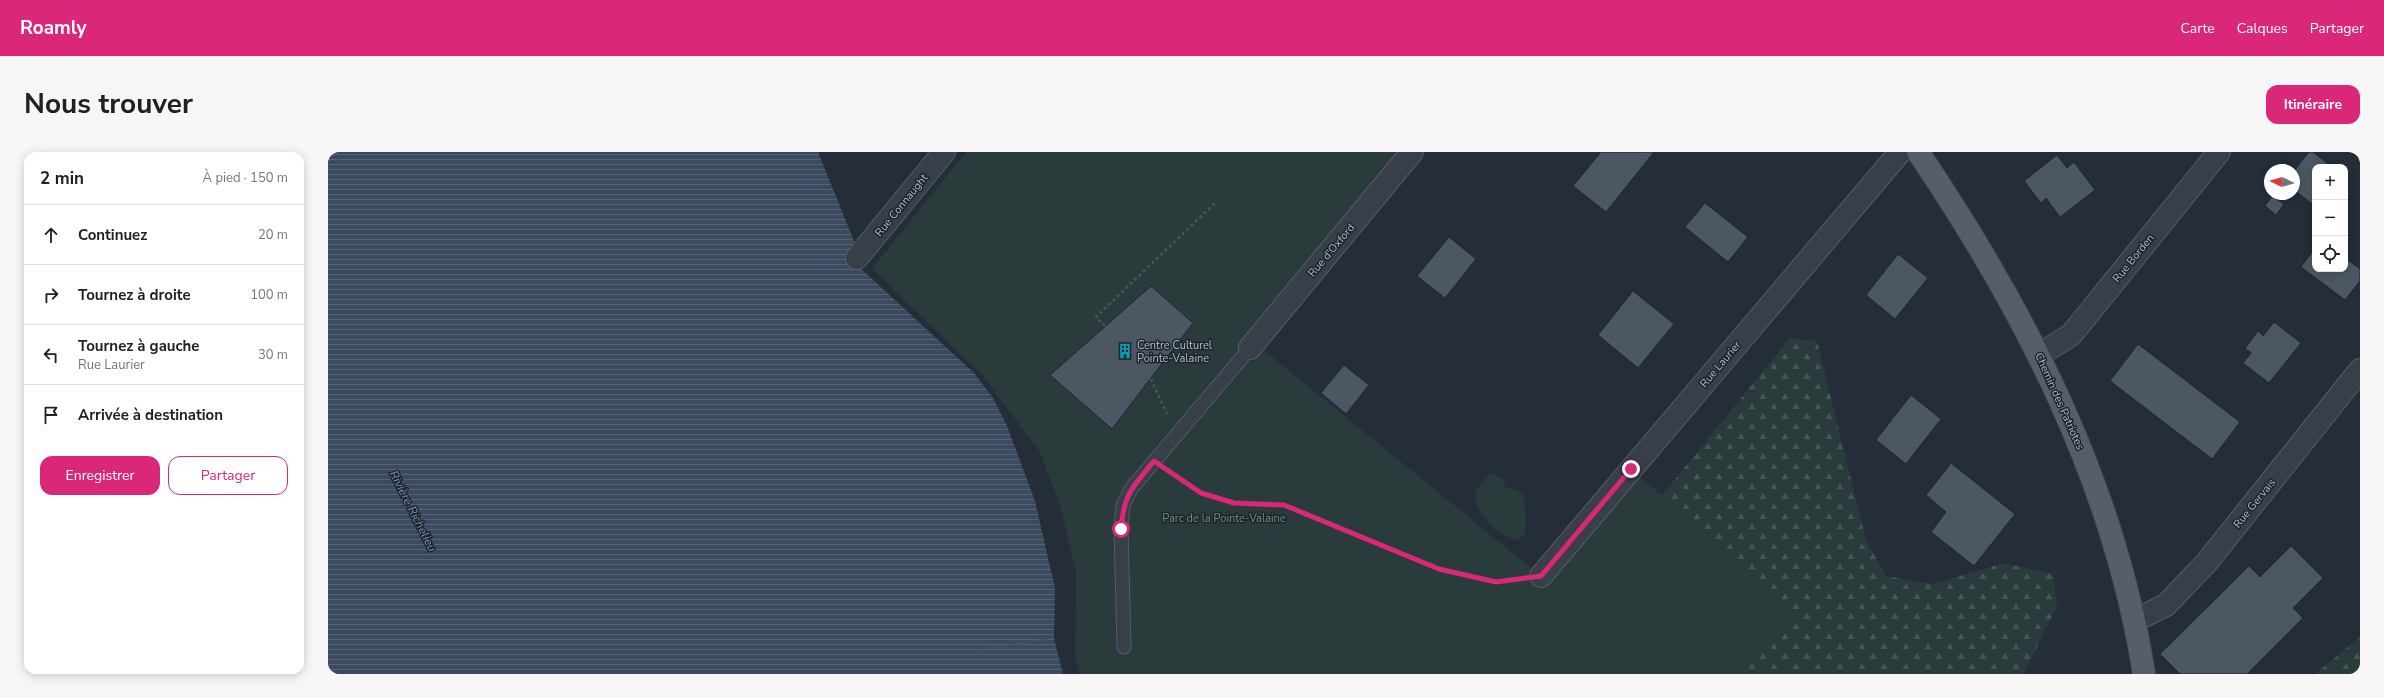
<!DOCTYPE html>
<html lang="fr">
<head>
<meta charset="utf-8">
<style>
	body { margin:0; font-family:"Nunito Sans",sans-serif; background:#f6f6f6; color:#202124 }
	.controls { position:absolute; right:12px; top:12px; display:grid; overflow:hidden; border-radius:8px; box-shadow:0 2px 10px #0003 }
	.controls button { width:36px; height:36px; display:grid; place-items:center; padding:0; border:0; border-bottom:1px solid #e0e0e0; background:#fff; color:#202124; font:20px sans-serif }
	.compass { position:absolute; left:1936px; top:12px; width:36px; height:36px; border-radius:50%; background:#fff; box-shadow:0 2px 10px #0003; rotate:275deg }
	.stop { position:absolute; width:12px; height:12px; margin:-9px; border:3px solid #db2777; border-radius:50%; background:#fff }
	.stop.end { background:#db2777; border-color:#fff; box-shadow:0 1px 4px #0008 }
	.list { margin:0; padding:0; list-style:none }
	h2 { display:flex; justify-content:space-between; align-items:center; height:52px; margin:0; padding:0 16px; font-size:17px }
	h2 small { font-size:13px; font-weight:400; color:#757577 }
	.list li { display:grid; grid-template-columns:26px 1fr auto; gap:12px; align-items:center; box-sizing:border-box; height:60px; padding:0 16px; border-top:1px solid #e0e0e0 }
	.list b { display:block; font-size:15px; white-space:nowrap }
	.list p { margin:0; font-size:13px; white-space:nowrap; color:#757577 }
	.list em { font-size:13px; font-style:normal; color:#757577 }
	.actions { display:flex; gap:8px; padding:12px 16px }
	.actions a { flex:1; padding:9px 0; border:1px solid #db2777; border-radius:12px; text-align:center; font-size:14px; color:#db2777 }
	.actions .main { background:#db2777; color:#fff }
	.icon { flex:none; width:22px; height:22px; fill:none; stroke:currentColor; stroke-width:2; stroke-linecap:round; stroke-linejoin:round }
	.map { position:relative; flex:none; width:2032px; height:522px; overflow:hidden; border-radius:12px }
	header { display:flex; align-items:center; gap:24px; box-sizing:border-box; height:56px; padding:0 20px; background:#db2777; color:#fff }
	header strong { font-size:19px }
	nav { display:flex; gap:22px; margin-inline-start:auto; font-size:14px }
	.intro { display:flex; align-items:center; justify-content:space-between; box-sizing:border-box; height:96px; padding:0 24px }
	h1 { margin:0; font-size:28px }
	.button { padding:10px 18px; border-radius:12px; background:#db2777; color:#fff; font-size:14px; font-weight:700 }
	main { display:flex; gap:24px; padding:0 24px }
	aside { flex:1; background:#fff; border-radius:12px; box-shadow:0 2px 10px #0003 }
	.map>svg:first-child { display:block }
	.forest { fill:url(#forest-firs) }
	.green { fill:#293b3b }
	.water { fill:url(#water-rules) }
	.building { fill:#4d5763; stroke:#1f262f }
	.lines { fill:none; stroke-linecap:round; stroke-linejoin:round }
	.service-casing { stroke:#565d66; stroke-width:15 }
	.minor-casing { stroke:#565d66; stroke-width:24 }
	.primary-casing { stroke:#414851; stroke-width:24 }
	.path { stroke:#465658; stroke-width:2.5; stroke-dasharray:3 3; stroke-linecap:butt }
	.service { stroke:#383f48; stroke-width:13 }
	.minor { stroke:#383f48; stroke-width:22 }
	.primary { stroke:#565e68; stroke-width:22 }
	.route { stroke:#db2777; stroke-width:5 }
	.labels { text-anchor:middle; stroke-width:3; stroke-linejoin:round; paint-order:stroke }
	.street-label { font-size:11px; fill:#b3bac4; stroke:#1d242d }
	.poi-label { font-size:11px; fill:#b3bac4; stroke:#1d242d; text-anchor:start }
	.park-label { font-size:11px; fill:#6c9375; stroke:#1d242d }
	.water-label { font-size:12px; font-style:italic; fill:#7d91aa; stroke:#1d242d }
</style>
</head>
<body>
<header>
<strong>Roamly</strong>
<nav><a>Carte</a><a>Calques</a><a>Partager</a></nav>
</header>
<div class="intro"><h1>Nous trouver</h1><a class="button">Itinéraire</a></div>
<main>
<aside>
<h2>2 min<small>À pied · 150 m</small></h2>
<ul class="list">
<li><svg class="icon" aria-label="ahead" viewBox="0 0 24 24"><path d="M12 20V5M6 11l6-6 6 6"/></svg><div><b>Continuez</b></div><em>20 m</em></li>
<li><svg class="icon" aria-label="right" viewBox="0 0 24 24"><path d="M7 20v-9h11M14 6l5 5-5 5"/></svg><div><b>Tournez à droite</b></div><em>100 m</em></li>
<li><svg class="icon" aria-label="left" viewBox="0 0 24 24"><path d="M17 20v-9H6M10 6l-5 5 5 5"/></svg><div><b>Tournez à gauche</b><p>Rue Laurier</p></div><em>30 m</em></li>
<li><svg class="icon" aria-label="arrive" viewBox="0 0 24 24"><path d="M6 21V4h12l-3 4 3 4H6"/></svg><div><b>Arrivée à destination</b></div></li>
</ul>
<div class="actions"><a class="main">Enregistrer</a><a>Partager</a></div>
</aside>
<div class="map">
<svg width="2032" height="522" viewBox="0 0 2032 522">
	<defs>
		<pattern id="forest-firs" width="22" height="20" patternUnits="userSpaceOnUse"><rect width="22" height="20" fill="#293b3b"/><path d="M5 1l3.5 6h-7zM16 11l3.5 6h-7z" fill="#465556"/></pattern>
		<pattern id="water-rules" width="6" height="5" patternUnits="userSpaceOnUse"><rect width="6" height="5" fill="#3b4b5f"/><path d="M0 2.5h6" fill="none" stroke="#556374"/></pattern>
	</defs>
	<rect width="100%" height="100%" fill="#242d38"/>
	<path class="forest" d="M1462 186 1489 189 1538 388 1558 424 1605 432 1676 411 1725 422 1729 454 1696 522H1352L1317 364Z
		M2032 485V522H1987Z"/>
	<path class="green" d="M638 0H1087L926 190 1213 424 1303 317 1434 430 1465 463 1407 522H752L747 504 748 420 733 357 712 300 656 225 544 117Z
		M1162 321 1177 328 1176 334 1195 341 1198 367 1197 382 1189 389C1166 378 1148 367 1147 339Z"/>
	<path class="water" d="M0 0H490L526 89 530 114 646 221 665 246 679 274 707 349 727 436 726 486 735 522H0Z"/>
	<path class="building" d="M1273 0H1326L1278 60 1245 34Z
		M1981 0H1985L2004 15H1987V54L1966 38V19Z
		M1729 3 1739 16 1746 10 1767 38 1732 65 1718 46 1713 51 1696 29Z
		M1944 44 1956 52 1948 63 1937 54Z
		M1377 51 1420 85 1400 110 1357 75Z
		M1121 85 1148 107 1117 146 1089 124Z
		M1987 96V117H2017V106L2032 117V129L2017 148 1973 115Z
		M1570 102 1600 126 1567 167 1538 143Z
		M823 134 865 171 784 277 722 223Z
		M1305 139 1346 172 1310 216 1270 183Z
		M1946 170 1973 191 1941 231 1915 211 1923 201 1917 196 1930 179 1935 184Z
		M1810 192 1912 270 1884 307 1782 229Z
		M1016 213 1041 233 1018 262 993 241Z
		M1583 243 1613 267 1578 312 1548 288Z
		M1623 311 1687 362 1646 414 1603 380 1618 360 1598 343Z
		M1963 394 1995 426 1965 456 1975 466 1919 522H1852L1832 502 1921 414 1932 425Z"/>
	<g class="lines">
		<g class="service-casing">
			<path id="service" d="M796 495 793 377 795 353 803 337 922 196"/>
		</g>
		<g class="minor-casing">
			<path id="minor" d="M529 106 616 0
				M922 196 1084 0
				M1712 202 1743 183 1891 0
				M1213 424 1572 0
				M1806 469 1838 453 1879 410 2032 218"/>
		</g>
		<g class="primary-casing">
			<path id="primary" d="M1590 0C1697 158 1786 331 1816 522"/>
		</g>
		<path class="path" d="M777 174 768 165 889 49
			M823 227 839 262
			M844 321 873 341 906 351 956 353 1111 417 1168 430 1187 427
			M652 498 726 486"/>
		<use href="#service" class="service"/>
		<use href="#minor" class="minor"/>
		<use href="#primary" class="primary"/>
	</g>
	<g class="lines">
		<path class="route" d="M793 377C796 341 804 336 826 309L873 341 906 351 956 353 1111 417 1168 430 1213 424 1303 317"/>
	</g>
	<defs>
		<g id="building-bare" transform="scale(1.2)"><path d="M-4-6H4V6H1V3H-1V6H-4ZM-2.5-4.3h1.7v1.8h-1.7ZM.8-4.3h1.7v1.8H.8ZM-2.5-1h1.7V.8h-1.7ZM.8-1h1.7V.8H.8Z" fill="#0f9aa8" stroke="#1d242d" stroke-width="2.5" paint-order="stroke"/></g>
	</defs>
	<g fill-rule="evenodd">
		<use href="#building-bare" x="797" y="199"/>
	</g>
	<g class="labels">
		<g class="street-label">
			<text transform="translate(573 53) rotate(-51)" y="4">Rue Connaught</text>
			<text transform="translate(1003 98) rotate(-50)" y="4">Rue d'Oxford</text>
			<text transform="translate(1805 106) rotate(-51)" y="4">Rue Borden</text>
			<text transform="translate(1392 212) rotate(-50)" y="4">Rue Laurier</text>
			<text transform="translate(1732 249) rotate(66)" y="4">Chemin des Patriotes</text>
			<text transform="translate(1926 351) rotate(-51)" y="4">Rue Gervais</text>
		</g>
		<g class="poi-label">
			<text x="809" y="197">Centre Culturel<tspan x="809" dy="13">Pointe-Valaine</tspan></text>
		</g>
		<g class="park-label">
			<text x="896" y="370">Parc de la Pointe-Valaine</text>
		</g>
		<g class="water-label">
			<text transform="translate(85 359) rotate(63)" y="4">Rivière Richelieu</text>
		</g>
	</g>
</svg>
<div class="controls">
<button>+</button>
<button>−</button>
<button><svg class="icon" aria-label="locate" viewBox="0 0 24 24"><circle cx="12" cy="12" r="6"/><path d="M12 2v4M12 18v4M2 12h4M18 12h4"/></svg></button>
</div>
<svg class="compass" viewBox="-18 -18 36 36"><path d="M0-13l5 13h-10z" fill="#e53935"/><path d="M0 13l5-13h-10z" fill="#757577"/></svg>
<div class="stop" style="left:793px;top:377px"></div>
<div class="stop end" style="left:1303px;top:317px"></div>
</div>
</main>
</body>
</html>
